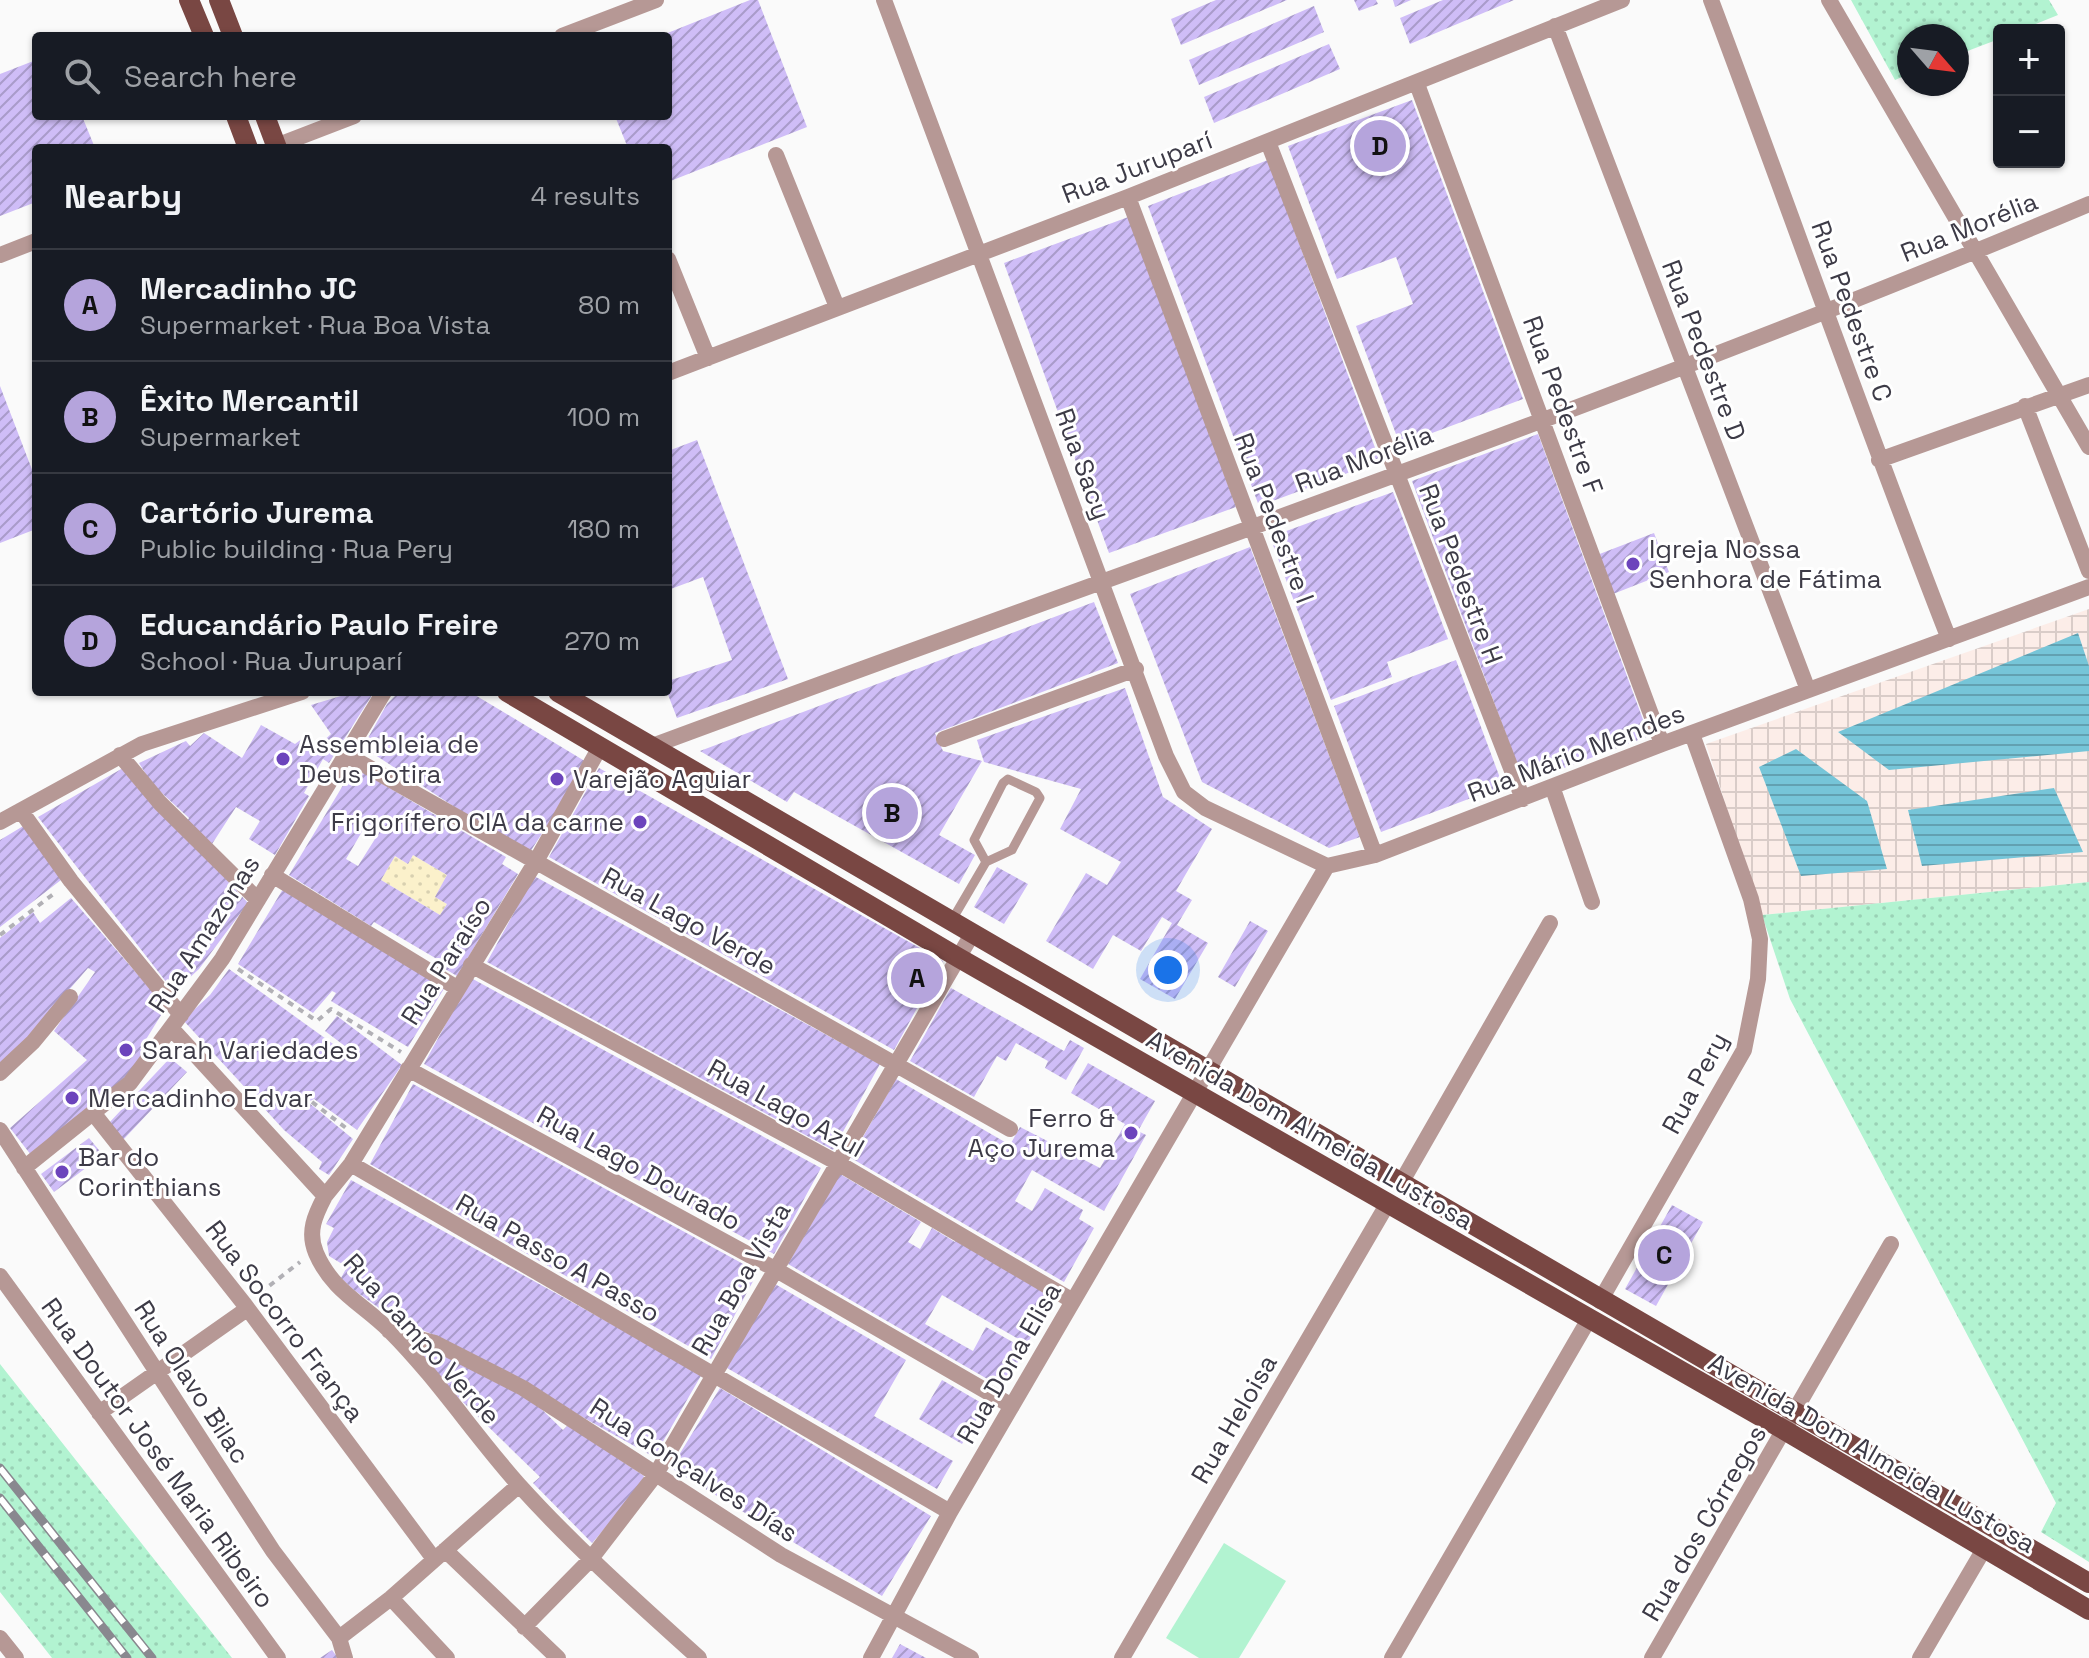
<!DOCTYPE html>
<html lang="en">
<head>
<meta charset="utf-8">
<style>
	body { margin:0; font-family:"Space Grotesk",sans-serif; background:#242831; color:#f1f3f6 }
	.controls { position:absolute; right:24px; top:24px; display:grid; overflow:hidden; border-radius:8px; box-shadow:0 2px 6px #0004 }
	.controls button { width:72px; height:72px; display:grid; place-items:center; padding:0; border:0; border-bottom:2px solid #363941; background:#171b24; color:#f1f3f6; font:40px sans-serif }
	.compass { position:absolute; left:1897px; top:24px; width:72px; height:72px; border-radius:50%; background:#171b24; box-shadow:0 2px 6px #0004; rotate:118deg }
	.you { position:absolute; left:1168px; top:970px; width:28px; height:28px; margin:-20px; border:6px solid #fff; border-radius:50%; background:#1a73e8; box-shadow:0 0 0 12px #1a73e833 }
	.badge { display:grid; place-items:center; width:52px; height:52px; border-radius:50%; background:#b5a4dc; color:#111; font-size:26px; font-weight:700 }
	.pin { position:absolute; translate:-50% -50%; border:4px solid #fff; box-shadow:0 2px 8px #0006 }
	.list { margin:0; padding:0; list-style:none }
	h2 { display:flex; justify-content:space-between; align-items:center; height:104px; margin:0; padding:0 32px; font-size:34px }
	h2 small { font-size:26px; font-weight:400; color:#9ea1a6 }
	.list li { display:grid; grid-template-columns:52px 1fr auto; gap:24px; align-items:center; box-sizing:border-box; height:112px; padding:0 32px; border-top:2px solid #363941 }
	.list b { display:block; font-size:30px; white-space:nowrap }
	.list p { margin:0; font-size:26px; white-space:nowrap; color:#9ea1a6 }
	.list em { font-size:26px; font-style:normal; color:#9ea1a6 }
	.icon { flex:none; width:44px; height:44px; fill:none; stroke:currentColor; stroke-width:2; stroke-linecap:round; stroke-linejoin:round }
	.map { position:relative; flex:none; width:2089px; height:1658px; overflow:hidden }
	.search { position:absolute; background:#171b24; box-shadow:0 2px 6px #0004; left:32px; top:32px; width:640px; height:88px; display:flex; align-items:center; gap:20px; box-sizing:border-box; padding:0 28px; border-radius:8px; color:#9ea1a6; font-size:30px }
	.panel { position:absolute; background:#171b24; box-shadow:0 2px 6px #0004; left:32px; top:144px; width:640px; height:552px; border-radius:8px }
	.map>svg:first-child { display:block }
	.industrial { fill:url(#industrial-grid) }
	.grass { fill:url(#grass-dots) }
	.sand { fill:url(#sand-dots) }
	.park { fill:#b2f3d1 }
	.water { fill:url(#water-rules) }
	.building { fill:url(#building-hatch); fill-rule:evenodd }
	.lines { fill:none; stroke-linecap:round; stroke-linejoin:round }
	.path { stroke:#b1b0b5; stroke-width:4; stroke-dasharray:6 6; stroke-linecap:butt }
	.service { stroke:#b69895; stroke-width:9 }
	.minor { stroke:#b69895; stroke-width:16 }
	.tertiary { stroke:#b69895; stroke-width:16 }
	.primary { stroke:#794743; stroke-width:20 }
	.rail-casing { stroke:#89888f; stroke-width:9 }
	.rail { stroke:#fff; stroke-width:6; stroke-dasharray:18; stroke-linecap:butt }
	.poi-dot { fill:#6c44bc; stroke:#fff; stroke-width:3 }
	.labels { text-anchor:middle; stroke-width:6; stroke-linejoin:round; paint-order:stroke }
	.street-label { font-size:26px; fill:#3d3b47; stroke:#fff }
	.poi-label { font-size:26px; fill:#3d3b47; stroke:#fff; text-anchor:start }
</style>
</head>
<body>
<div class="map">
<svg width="2089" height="1658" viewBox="0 0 2089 1658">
	<defs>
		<pattern id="industrial-grid" width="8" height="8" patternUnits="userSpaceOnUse" patternTransform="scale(2)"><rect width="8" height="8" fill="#fcede8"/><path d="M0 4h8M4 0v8" fill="none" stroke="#d9ccc8"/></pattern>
		<pattern id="grass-dots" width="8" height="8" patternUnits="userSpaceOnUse" patternTransform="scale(2)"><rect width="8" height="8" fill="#b2f3d1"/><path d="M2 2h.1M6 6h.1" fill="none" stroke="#9ad1b5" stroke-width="1.8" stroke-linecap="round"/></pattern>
		<pattern id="sand-dots" width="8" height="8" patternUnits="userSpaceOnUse" patternTransform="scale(2)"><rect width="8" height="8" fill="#fbf1cb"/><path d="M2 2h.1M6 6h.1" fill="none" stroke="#d8d0b0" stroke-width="1.8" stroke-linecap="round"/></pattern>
		<pattern id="water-rules" width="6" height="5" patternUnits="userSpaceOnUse" patternTransform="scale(2)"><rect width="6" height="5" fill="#76c5d8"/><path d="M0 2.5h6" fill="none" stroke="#62a1b1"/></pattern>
		<pattern id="building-hatch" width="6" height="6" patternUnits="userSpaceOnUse" patternTransform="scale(2)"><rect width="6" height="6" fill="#cfbdf7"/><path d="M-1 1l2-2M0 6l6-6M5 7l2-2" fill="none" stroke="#a99bca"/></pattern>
	</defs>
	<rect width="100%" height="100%" fill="#fafafa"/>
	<path class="industrial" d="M2089 609V882L1762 915 1706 744Z"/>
	<path class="grass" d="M1851 0H2049L2058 15 2021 30H1999V39L1957 55V36H1909V74L1895 80Z
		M2089 882V1562L2041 1532 2056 1503 1790 999 1762 915Z
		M0 1364 232 1658H52L0 1592Z"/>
	<path class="sand" d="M413 855 447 875 436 897 447 904 440 915 381 880 395 856 408 864Z"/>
	<path class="park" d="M1224 1543 1286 1581 1239 1658H1199L1166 1638Z"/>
	<path class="water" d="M2078 633 2089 666V751L1889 770 1838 732Z
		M1796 749 1867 801 1887 869 1801 876 1759 767Z
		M2054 788 2083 852 1922 866 1908 810Z"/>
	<path class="building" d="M750 0H758L807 127 668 182V148H628L615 116H668V36H660Z
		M1216 0H1287L1181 45 1171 19Z
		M1354 0H1376L1378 4 1359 11Z
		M1393 0H1411L1395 7Z
		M1443 0H1514L1410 44 1400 18Z
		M1314 6 1324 32 1199 85 1189 60Z
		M1329 44 1340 69 1214 123 1204 97Z
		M36 60V116H82L95 148H36V202L0 216V74Z
		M1412 100 1523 399 1400 445 1356 326 1413 304 1396 257 1337 279 1288 146Z
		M1268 160 1380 461 1259 506 1148 206Z
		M1131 216 1236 507 1109 553 1004 263Z
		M0 386 36 480V529L0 543Z
		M1538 434 1649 736 1524 783 1412 481Z
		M697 440 788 679 677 718 667 692 668 681 732 660 703 577 668 590V451Z
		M1393 492 1448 639 1387 662 1392 677 1331 700 1270 537Z
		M1654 533 1669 572 1613 594 1597 555Z
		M1250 547 1360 837 1329 848 1202 782 1130 594Z
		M1094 602 1118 663 935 733 943 751 982 761 939 835 975 855 959 884 794 792 787 802 700 751Z
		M1456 660 1503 786 1381 832 1334 706Z
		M1125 688 1163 797 1212 829 1176 891 1192 900 1177 925 1208 943 1175 999 1140 979 1172 923 1162 917 1141 951 1113 935 1093 969 1046 941 1086 873 1107 885 1121 862 1060 829 1081 789 984 762 977 740Z
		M354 692H374L329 763 323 759 304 793 309 796 275 855 249 839 260 821 236 807 212 844 186 823 189 818 152 784 139 763 186 741 190 746 204 733 242 758 261 725 295 744 303 738 319 745 331 734 311 705Z
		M399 692H470L588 763 528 855 363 747 387 704Z
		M354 767 506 857 502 864 518 874 457 976 440 966 442 962 374 922 371 926 289 875ZM367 823 380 831 358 866 346 859ZM413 855 447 875 435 897 447 904 440 915 381 880 395 856 408 864Z
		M123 768 248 903 199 969 174 992 38 817Z
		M599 768 943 961 894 1050 549 857Z
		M25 825 61 880 0 927V840Z
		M997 867 1028 884 1004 924 974 907Z
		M534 876 880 1064 833 1150 487 962Z
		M283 889 445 987 408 1047 331 1001 336 993 332 991 313 1013 238 964Z
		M71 898 160 1000 156 1008 163 1012 140 1049 146 1052 126 1077 31 1155 10 1128 87 1060 54 1031 95 972 88 968 0 1069V938L33 912 40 923Z
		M1250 921 1268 931 1235 987 1218 977Z
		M229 969 347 1054 350 1050 325 1031 337 1016 402 1065 357 1130 314 1099 308 1102 353 1139 329 1175 319 1169 322 1162 284 1130 183 1020 210 995Z
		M471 978 821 1168 774 1254 424 1064Z
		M951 988 1064 1051 1070 1040 1084 1048 1066 1080 1045 1068 1048 1061 1016 1043 1006 1061 997 1056 974 1097 910 1061Z
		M170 1058 187 1072 123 1140 108 1124Z
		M1088 1063 1155 1101 1138 1131 1146 1135 1104 1211 1032 1170 1015 1201 1032 1211 1045 1188 1083 1210 1079 1219 1094 1228 1064 1282 851 1158 896 1079 1010 1145 1020 1127 1100 1168 1125 1124 1071 1093Z
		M413 1084 758 1272 711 1359 370 1164Z
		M89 1138 103 1155 54 1192 41 1174Z
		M840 1174 921 1222 908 1242 920 1249 932 1228 955 1242 957 1238 1055 1294 1027 1344 942 1295 925 1324 973 1351 986 1327 1025 1349 1003 1388 788 1264Z
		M351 1180 702 1374 654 1457 439 1337 393 1318 354 1290 341 1278 347 1267 329 1256 327 1242 334 1228 326 1224Z
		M1672 1205 1703 1222 1656 1306 1625 1289Z
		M775 1284 906 1360 874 1416 953 1461 937 1489 727 1368Z
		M431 1347 531 1399 563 1430 568 1425 644 1476 635 1494 592 1543 533 1483 540 1477 432 1372 435 1368 421 1358Z
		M942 1380 985 1405 962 1444 919 1419Z
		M720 1388 931 1516 882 1596 671 1468Z
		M900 1644 926 1658H892Z
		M332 1650 338 1658H320Z"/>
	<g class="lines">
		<path class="path" d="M0 935 56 892
			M238 969 317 1021 331 1009 401 1052
			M312 1102 350 1131
			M260 1293 300 1262"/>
		<path class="service" d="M1008 779 1036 792 1040 798 1012 850 986 862 974 840 1003 783Z
			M952 920 986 862"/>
		<path class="minor" d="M884 0 1166 756 1184 792 1205 808 1327 866
			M1711 0C1791 213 1866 427 1949 639
			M1829 0 2089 447
			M1555 26 1808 690
			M562 36 656 0
			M1417 84 1662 744
			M1268 142 1523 799
			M276 146 354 116
			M776 155 837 307
			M1128 197 1375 855
			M0 255 36 241
			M668 259 708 358
			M668 373 1128 197 1622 0
			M2025 406 2089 571
			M1879 460 2089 385
			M944 739 1136 669
			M652 746C1131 568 1618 403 2089 204
			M345 754 1010 1129
			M120 755 160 803 258 900
			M1553 789 1592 902
			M21 811 71 881 181 1015
			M0 822 142 744 302 692
			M272 875 457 988
			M471 965 836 1162 1073 1301
			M171 1028 325 1196C315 1215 307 1232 316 1253 332 1291 363 1304 390 1331 437 1378 475 1436 519 1485 575 1547 637 1602 699 1658
			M408 1069 773 1268 1012 1406
			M0 1073 33 1042 70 997
			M94 1114 245 1305 434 1559
			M0 1130 273 1551 339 1638 345 1658
			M351 1164 950 1512
			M24 1168 130 1083 222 959 384 692
			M1401 1183 1550 923
			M325 1196 351 1164 535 863 600 747
			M0 1276 278 1658
			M1600 1301 1744 1050 1758 979 1760 939 1751 899 1692 734
			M389 1331 435 1343 523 1388 781 1555 971 1658
			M99 1413 247 1309
			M445 1550 558 1658
			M391 1598 447 1658
			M524 1627 590 1560 656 1474 971 936
			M339 1638 391 1598 519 1485
			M871 1658 950 1512 1327 866 1375 855 1662 744 2089 587
			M1122 1658 1388 1203
			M1392 1658 1589 1319
			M1652 1658 1891 1244
			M1920 1658 1984 1549"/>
		<path class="tertiary" d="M0 1638 16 1658"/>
		<path class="primary" d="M189 0 204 36
			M219 0 233 36
			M236 116 248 148
			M265 116 277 148
			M507 692 959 958 1786 1431 2089 1610
			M558 692 2089 1583"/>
		<g class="rail-casing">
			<path id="rail" d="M0 1468 152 1658
				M0 1498 127 1658"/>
		</g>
		<use href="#rail" class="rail"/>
	</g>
	<g class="poi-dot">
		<circle cx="1633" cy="564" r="8"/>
		<circle cx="283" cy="759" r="8"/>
		<circle cx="557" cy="779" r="8"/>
		<circle cx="640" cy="822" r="8"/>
		<circle cx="126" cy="1050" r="8"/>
		<circle cx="72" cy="1098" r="8"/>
		<circle cx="1131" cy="1133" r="8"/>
		<circle cx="62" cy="1172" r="8"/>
	</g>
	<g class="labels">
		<g class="street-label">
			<text transform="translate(1137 167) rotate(-21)" y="9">Rua Juruparí</text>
			<text transform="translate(1969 227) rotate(-22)" y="9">Rua Morélia</text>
			<text transform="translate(1852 311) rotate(70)" y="9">Rua Pedestre C</text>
			<text transform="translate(1704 350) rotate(69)" y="9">Rua Pedestre D</text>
			<text transform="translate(1563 405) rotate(70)" y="9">Rua Pedestre F</text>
			<text transform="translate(1364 459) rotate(-21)" y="9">Rua Morélia</text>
			<text transform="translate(1083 464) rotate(70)" y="9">Rua Sacy</text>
			<text transform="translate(1274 518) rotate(69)" y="9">Rua Pedestre I</text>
			<text transform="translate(1461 574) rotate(69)" y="9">Rua Pedestre H</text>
			<text transform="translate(1576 753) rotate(-21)" y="9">Rua Mário Mendes</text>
			<text transform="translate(689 921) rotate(29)" y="9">Rua Lago Verde</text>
			<text transform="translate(204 934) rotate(-57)" y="9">Rua Amazonas</text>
			<text transform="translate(446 961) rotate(-58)" y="9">Rua Paraíso</text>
			<text transform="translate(1695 1083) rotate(-62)" y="9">Rua Pery</text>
			<text transform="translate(786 1108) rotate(29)" y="9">Rua Lago Azul</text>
			<text transform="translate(1310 1130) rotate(30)" y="9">Avenida Dom Almeida Lustosa</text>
			<text transform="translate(639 1168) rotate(29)" y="9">Rua Lago Dourado</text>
			<text transform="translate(558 1258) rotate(30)" y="9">Rua Passo A Passo</text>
			<text transform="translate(741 1279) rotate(-60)" y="9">Rua Boa Vista</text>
			<text transform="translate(285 1321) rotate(53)" y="9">Rua Socorro França</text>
			<text transform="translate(422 1339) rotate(48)" y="9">Rua Campo Verde</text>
			<text transform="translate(1009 1363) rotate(-60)" y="9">Rua Dona Elisa</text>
			<text transform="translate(192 1382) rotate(57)" y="9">Rua Olavo Bilac</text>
			<text transform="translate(1234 1419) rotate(-60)" y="9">Rua Heloisa</text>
			<text transform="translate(158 1453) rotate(54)" y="9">Rua Doutor José Maria Ribeiro</text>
			<text transform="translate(1872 1453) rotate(30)" y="9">Avenida Dom Almeida Lustosa</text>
			<text transform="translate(694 1470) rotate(33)" y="9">Rua Gonçalves Días</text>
			<text transform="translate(1704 1523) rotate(-60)" y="9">Rua dos Córregos</text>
		</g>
		<g class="poi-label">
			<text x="1649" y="558">Igreja Nossa<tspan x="1649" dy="30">Senhora de Fátima</tspan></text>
			<text x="299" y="753">Assembleia de<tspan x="299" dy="30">Deus Potira</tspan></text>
			<text x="573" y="788">Varejão Aguiar</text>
			<text x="624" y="831" text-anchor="end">Frigorífero CIA da carne</text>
			<text x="142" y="1059">Sarah Variedades</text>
			<text x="88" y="1107">Mercadinho Edvar</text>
			<text x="1115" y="1127" text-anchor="end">Ferro &amp;<tspan x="1115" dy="30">Aço Jurema</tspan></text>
			<text x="78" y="1166">Bar do<tspan x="78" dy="30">Corinthians</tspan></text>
		</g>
	</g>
</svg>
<div class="controls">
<button>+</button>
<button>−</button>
</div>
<svg class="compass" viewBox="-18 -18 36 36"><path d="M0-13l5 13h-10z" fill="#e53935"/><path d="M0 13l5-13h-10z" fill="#9ea1a6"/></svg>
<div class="you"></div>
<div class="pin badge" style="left:917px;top:978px">A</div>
<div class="pin badge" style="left:892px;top:813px">B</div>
<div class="pin badge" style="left:1664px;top:1255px">C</div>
<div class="pin badge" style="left:1380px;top:146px">D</div>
<div class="search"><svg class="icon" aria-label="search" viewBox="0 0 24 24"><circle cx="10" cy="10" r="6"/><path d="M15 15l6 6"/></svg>Search here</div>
<section class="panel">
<h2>Nearby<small>4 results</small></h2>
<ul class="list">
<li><span class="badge">A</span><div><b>Mercadinho JC</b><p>Supermarket · Rua Boa Vista</p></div><em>80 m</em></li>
<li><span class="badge">B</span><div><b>Êxito Mercantil</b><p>Supermarket</p></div><em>100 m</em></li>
<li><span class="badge">C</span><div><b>Cartório Jurema</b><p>Public building · Rua Pery</p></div><em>180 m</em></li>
<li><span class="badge">D</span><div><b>Educandário Paulo Freire</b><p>School · Rua Juruparí</p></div><em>270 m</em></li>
</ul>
</section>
</div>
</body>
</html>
